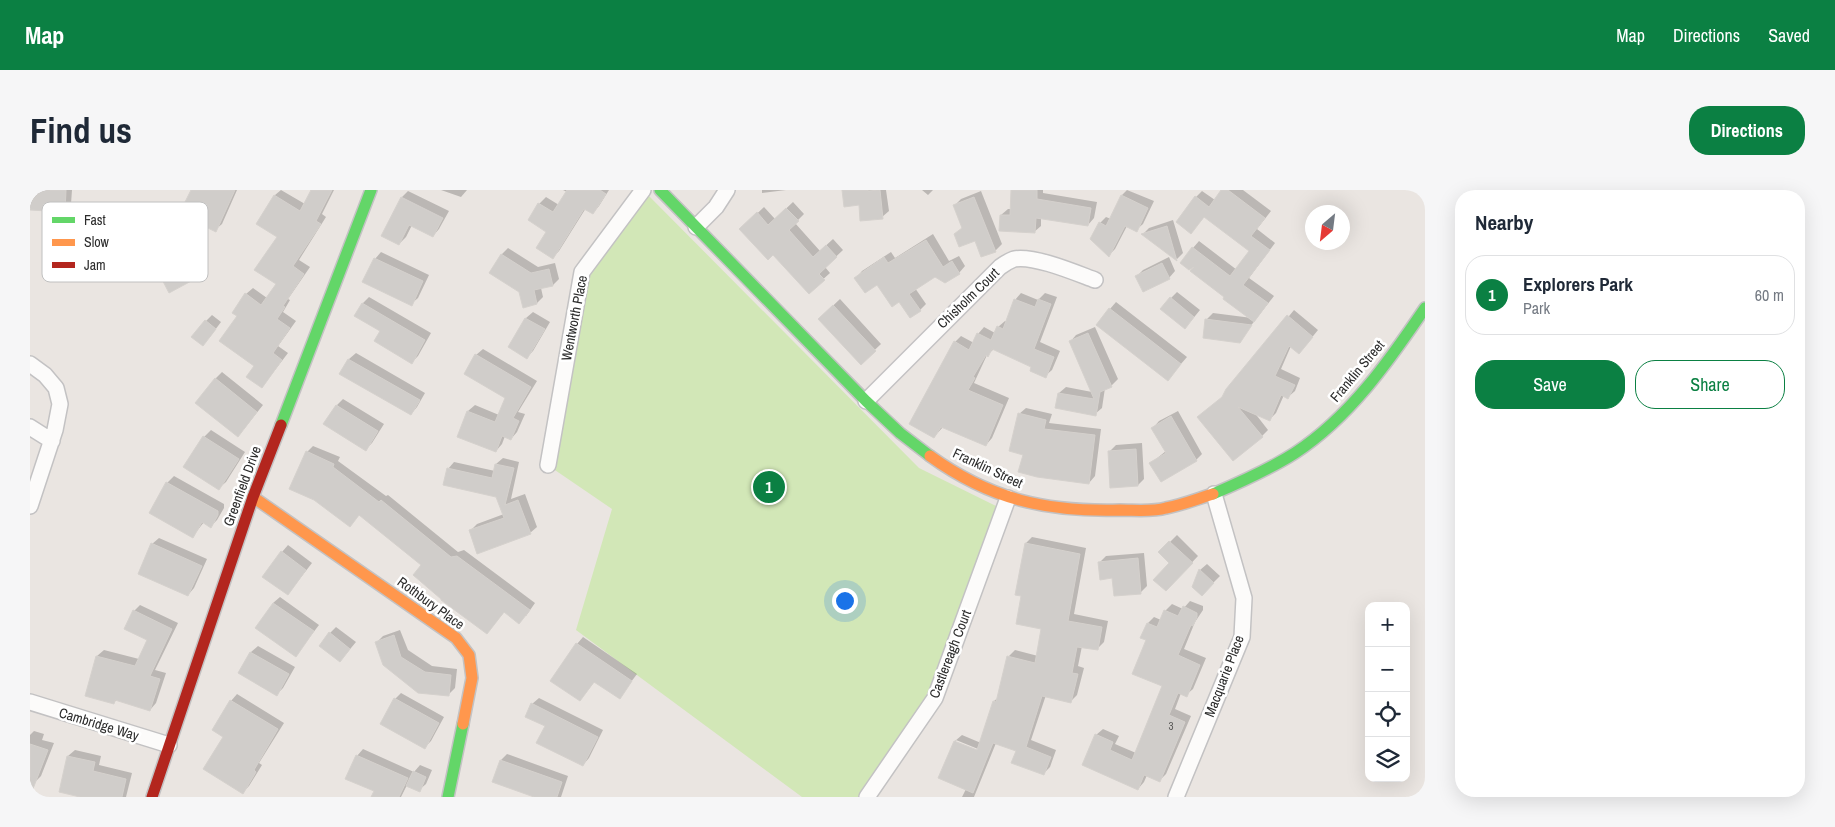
<!DOCTYPE html>
<html lang="en">
<head>
<meta charset="utf-8">
<style>
	body { margin:0; font-family:"Archivo Narrow",sans-serif; background:#f6f6f7; color:#1f2937 }
	.controls { position:absolute; right:15px; bottom:15px; display:grid; overflow:hidden; border-radius:10px; box-shadow:0 5px 20px #0002 }
	.controls button { width:45px; height:45px; display:grid; place-items:center; padding:0; border:0; border-bottom:1px solid #e0e1e3; background:#fff; color:#1f2937; font:25px sans-serif }
	.compass { position:absolute; left:1275px; top:15px; width:45px; height:45px; border-radius:50%; background:#fff; box-shadow:0 5px 20px #0002; rotate:208deg }
	.you { position:absolute; left:814px; top:410px; width:18px; height:18px; margin:-12px; border:4px solid #fff; border-radius:50%; background:#1a73e8; box-shadow:0 0 0 8px #1a73e833 }
	.badge { display:grid; place-items:center; width:32px; height:32px; border-radius:50%; background:#0b8043; color:#fff; font-size:16px; font-weight:700 }
	.pin { position:absolute; translate:-50% -50%; border:2px solid #fff; box-shadow:0 1px 5px #0006 }
	.list { margin:0; padding:0; list-style:none }
	h2 { display:flex; justify-content:space-between; align-items:center; height:65px; margin:0; padding:0 20px; font-size:21px }
	h2 small { font-size:16px; font-weight:400; color:#747a83 }
	.list li { display:grid; grid-template-columns:32px 1fr auto; gap:15px; align-items:center; box-sizing:border-box; height:80px; margin:0 10px 10px; padding:0 10px; border:1px solid #e0e1e3; border-radius:20px }
	.list b { display:block; font-size:19px; white-space:nowrap }
	.list p { margin:0; font-size:16px; white-space:nowrap; color:#747a83 }
	.list em { font-size:16px; font-style:normal; color:#747a83 }
	.actions { display:flex; gap:10px; padding:15px 20px }
	.actions a { flex:1; padding:11px 0; border:1px solid #0b8043; border-radius:20px; text-align:center; font-size:18px; color:#0b8043 }
	.actions .main { background:#0b8043; color:#fff }
	.icon { flex:none; width:28px; height:28px; fill:none; stroke:currentColor; stroke-width:2; stroke-linecap:round; stroke-linejoin:round }
	.map { position:relative; flex:none; width:1395px; height:607px; overflow:hidden; border-radius:20px }
	header { display:flex; align-items:center; gap:30px; box-sizing:border-box; height:70px; padding:0 25px; background:#0b8043; color:#fff }
	header strong { font-size:24px }
	nav { display:flex; gap:28px; margin-inline-start:auto; font-size:18px }
	.intro { display:flex; align-items:center; justify-content:space-between; box-sizing:border-box; height:120px; padding:0 30px }
	h1 { margin:0; font-size:35px }
	.button { padding:12px 22px; border-radius:20px; background:#0b8043; color:#fff; font-size:18px; font-weight:700 }
	main { display:flex; gap:30px; padding:0 30px }
	aside { flex:1; background:#fff; border-radius:20px; box-shadow:0 5px 20px #0002 }
	.map>svg:first-child { display:block }
	.green { fill:#d2e7b7 }
	.shadow { fill:#0003; fill-rule:evenodd }
	.building { fill:#d0cdca; stroke:#d5d1cd }
	.lines { fill:none; stroke-linecap:round; stroke-linejoin:round }
	.street-casing { stroke:#c3c2c3; stroke-width:18 }
	.fast-casing { stroke:#c3c2c3; stroke-width:14 }
	.slow-casing { stroke:#c3c2c3; stroke-width:14 }
	.jam-casing { stroke:#c3c2c3; stroke-width:14 }
	.street { stroke:#fcfbfa; stroke-width:15 }
	.fast { stroke:#63d668; stroke-width:11 }
	.slow { stroke:#ff974d; stroke-width:11 }
	.jam { stroke:#b3261e; stroke-width:11 }
	.labels { text-anchor:middle; stroke-width:5; stroke-linejoin:round; paint-order:stroke }
	.number-label { font-size:11px; fill:#565554 }
	.street-label { font-size:14px; fill:#2c2c2c; stroke:#fff }
	.key { fill:#fff; stroke:#c0c0c0; stroke-width:1 }
	.key-label { font-size:14px; fill:#2c2c2c }
</style>
</head>
<body>
<header>
<strong>Map</strong>
<nav><a>Map</a><a>Directions</a><a>Saved</a></nav>
</header>
<div class="intro"><h1>Find us</h1><a class="button">Directions</a></div>
<main>
<div class="map">
<svg width="1395" height="607" viewBox="0 0 1395 607">
	<rect width="100%" height="100%" fill="#eae5e1"/>
	<path class="green" d="M603 0H613L889 278 966 316 904 508 834 607H772L546 440 582 319 519 276 553 82Z"/>
	<path class="shadow" d="M0 0H42L41 14 35 20 0 18Z
		M162 0H207L192 34 185 40Z
		M251 0 275 14 282 1 280 0H304L292 24 296 27 269 70 280 77 258 109 260 110 253 122 266 131 248 156 258 163 232 197 208 126 216 104 223 98 237 108 247 94 248 46 228 33 245 5Z
		M411 0H437L431 7Z
		M533 0H579L569 16 563 23 556 18 529 61 523 67 518 41 499 30 509 14 516 7 529 15 537 2Z
		M732 0H756L732 3Z
		M814 0H856L859 21 852 27 830 14Z
		M892 0H903L898 5Z
		M983 0H1013V3L1067 12 1064 28 1058 35 1011 27V36L1004 42 971 25 978 19H981Z
		M1097 0 1124 11 1113 34 1106 40 1097 36 1085 59 1079 65 1070 33 1076 27 1081 29 1092 5Z
		M1193 0H1213L1241 21 1227 39 1245 53 1219 88 1244 106 1209 151 1176 130 1183 123 1222 128 1196 106 1168 74 1163 58 1169 51 1207 80 1221 61 1175 26 1161 42 1166 7 1172 1 1185 10Z
		M378 1 419 21 409 39 403 46 382 35 376 47 369 54 372 7Z
		M951 1 972 54 965 61 946 49 932 38 924 16 931 9Z
		M763 12 774 24 765 33 790 61 803 49 813 60 795 77 800 83 779 102 743 63 711 39 734 17 745 29Z
		M140 22 171 82 165 88 140 101 109 41 115 35Z
		M1143 30 1153 63 1147 69 1113 44 1119 38Z
		M903 44 919 71 929 66 935 76 929 83 905 86 885 98 896 114 890 120 870 110 847 94 826 88 832 81 861 62 865 68Z
		M478 58 508 77 525 73 529 89 523 95 511 98 513 107 507 113 460 82 472 64Z
		M351 62 399 85 388 108 381 114 345 69Z
		M1139 67 1145 81 1139 88 1107 86 1113 80Z
		M1147 102 1170 120 1161 131 1141 108Z
		M991 103 1008 110 1015 103 1027 107 1010 152 1030 161 1022 180 1015 186 1003 177 964 159 957 165 944 193 979 208 962 248 956 255 913 237 904 247 925 152 931 146 944 153 948 144 954 137 965 143 968 137 975 131H977L985 110Z
		M339 107 401 143 388 166 382 172 351 141 326 126 333 113Z
		M810 109 851 154 831 173 789 129Z
		M1086 112 1157 167 1138 189 1080 119Z
		M1264 120 1288 140 1275 156H1261L1251 179 1270 188 1265 201 1258 207 1254 205 1246 223 1240 229 1224 222 1238 240 1232 246 1194 206Z
		M503 122 520 132 503 161 497 167 480 157 496 128Z
		M182 125 191 132 179 148 176 131Z
		M1065 137 1088 189 1081 196 1075 198 1072 218 1065 224 1027 217 1029 203 1036 197 1062 202 1040 152 1046 145Z
		M453 159 507 191 488 222 495 224 487 242 481 249 475 246 472 254 466 261 428 246 438 221 445 215 469 225 477 208 446 165Z
		M326 163 395 203 387 217 381 224 311 183 319 169Z
		M192 182 233 215 214 239 185 189Z
		M313 209 354 234 342 253 336 259 307 215Z
		M996 218 1022 224 1019 233 1071 239 1065 286 1059 293 994 264 989 224Z
		M1148 221 1172 264 1166 270 1121 273 1136 261 1123 238 1129 231Z
		M181 240 215 262 196 292 189 298 174 247Z
		M1112 253 1114 289 1108 295 1080 261 1086 255Z
		M283 256 310 267 308 271 356 306 358 305 428 362 434 360 505 413 496 426 475 421 457 443 393 375 330 324 320 335 277 262Z
		M473 268 489 272 481 309 495 304 507 337 500 343 440 341 447 334 474 324 467 306 418 279 424 272 465 281 466 274Z
		M144 286 194 314V318L187 330 181 336 174 332 163 346 137 293Z
		M1147 345 1168 366 1136 400 1141 373 1130 362Z
		M1002 347 1056 358 1044 424 1078 431 1074 452 1067 459 1052 456 1048 476 1054 478 1047 505 1041 511 1016 505 1001 550 1026 560 1020 577 1013 584 988 560 966 553 944 607H932L936 599 910 587 925 551 932 545 951 553 964 511 969 507 978 467 985 460 1008 466 1013 438 993 406 996 353ZM926 550 953 561 952 564 926 553Z
		M129 348 177 369 164 398 158 405 122 354Z
		M258 355 282 373 258 404 252 362Z
		M1114 363 1117 396 1110 403 1070 372 1076 366Z
		M1177 374 1190 386 1171 405 1163 397 1170 380Z
		M250 407 289 435 266 465 243 413Z
		M1160 411 1173 416V420L1165 432 1154 459 1176 468 1163 499 1156 505 1151 503 1145 519 1161 526 1136 584 1129 591 1117 585 1114 592 1108 599 1066 545 1073 539 1089 546 1085 554 1106 563 1133 495 1118 450 1112 447 1118 433 1124 427 1131 430 1135 421 1142 414 1153 419Z
		M110 415 148 433 125 480 136 483 126 513 120 520 87 509 84 513 67 466 74 460 109 469 119 450 104 421Z
		M306 437 326 452 316 464 300 443Z
		M370 440 378 460 402 476 427 479 425 498 418 505 346 453 353 446Z
		M553 447 607 484 589 508 565 491 550 510 547 454Z
		M228 456 265 477 253 498 246 505 209 483 221 462Z
		M371 503 414 527 401 551 394 558 365 509Z
		M207 504 254 533 229 573 232 575 219 596 213 602 194 547 201 511Z
		M509 508 573 540 559 568 553 575 516 536 502 514Z
		M4 541 14 544 12 550 24 553 11 586 5 592 0 591V545Z
		M333 559 384 582 390 575 402 580 396 594 389 600 377 595 371 607H342L345 601 327 566Z
		M45 560 71 566 69 575 102 583 96 607H56L30 601 38 566Z
		M477 564 538 586 531 607H507L471 570Z"/>
	<path class="building" d="M0 0H36L35 22 0 20Z
		M161 0H205L186 42 149 24Z
		M281 0H302L286 31 291 34 263 76 274 84 253 116 255 117 247 129 260 138 243 163 252 170 232 198 216 187 224 176 189 151 207 126 202 123 215 103 231 115 246 94 224 80 247 47 226 34 244 5 270 21Z
		M537 0H570L576 4 563 24 554 19 523 69 506 58 516 42 498 30 508 13 523 22Z
		M812 0H838V1L850 0 853 29 830 31 829 15 814 17Z
		M981 0H1007V9L1061 18 1058 36 1006 28 1005 43 969 41 970 25H980Z
		M1191 0H1198L1235 28 1221 46 1240 60 1213 95 1238 113 1224 132 1193 109 1194 107 1160 81 1164 77 1159 80 1150 73 1162 57 1200 86 1219 61 1174 27 1161 44 1146 32 1165 6 1179 17Z
		M1091 5 1118 18 1107 42 1095 36 1079 67 1060 49 1069 32 1076 36Z
		M371 7 413 28 403 47 379 35 369 55 351 46Z
		M944 7 966 62 951 67 945 51 929 57 924 44 932 38 923 15Z
		M756 18 769 31 759 40 783 67 796 55 807 67 789 84 795 90 779 104 743 65 738 70 709 39 727 22 738 35Z
		M133 28 165 89 139 103 107 41Z
		M1137 36 1147 71 1111 44Z
		M896 50 913 77 922 71 930 84 915 93 905 87 879 104 891 121 880 128 869 112 862 117 847 95 835 103 824 88 854 67 858 73Z
		M471 64 501 83 519 79 523 96 504 100 507 114 493 118 489 102 459 83Z
		M344 68 393 91 382 116 332 92Z
		M1132 73 1140 89 1113 102 1105 86Z
		M1140 107 1164 127 1155 139 1130 119Z
		M984 109 1005 117 1008 109 1021 114 1004 159 1024 167 1016 188 1000 181 1001 177 962 159 958 167 956 165 943 187 945 188 938 200 973 215 956 256 911 237 904 248 879 234 924 151 939 160 947 143 961 150 967 136 973 139Z
		M332 113 395 150 382 174 344 151 350 141 324 126Z
		M803 115 846 161 831 175 788 129Z
		M1079 118 1151 174 1138 191 1066 135Z
		M1257 125 1283 147 1269 164 1259 156 1245 186 1265 195 1258 209 1251 205 1240 231 1208 217 1233 247 1203 271 1167 227 1192 207 1196 199Z
		M495 128 515 139 497 169 478 157Z
		M1175 129 1222 135 1210 153 1173 148Z
		M175 130 186 139 173 156 161 147Z
		M1058 143 1082 197 1070 202 1066 226 1025 218 1028 203 1064 209 1039 151Z
		M445 164 501 197 483 228 489 231 481 250 472 246 466 262 427 247 437 221 465 232 475 208 434 184Z
		M318 169 390 210 381 225 309 184Z
		M185 188 227 222 208 247 165 213Z
		M306 215 348 241 336 261 293 234Z
		M988 223 1016 230 1014 239 1065 245 1059 294 1007 287 988 282 993 265 979 261Z
		M1141 226 1167 271 1131 292 1119 273 1136 263 1121 238Z
		M173 246 209 269 189 300 153 277Z
		M1106 259 1108 296 1080 298 1078 261Z
		M276 261 304 274 303 277 349 312 351 310 421 367 427 366 500 420 489 434 474 422 457 444 411 410V409L383 385 391 375 329 325 320 337 284 310 259 299Z
		M465 274 484 278 475 315 488 310 501 344 447 364 439 340 474 328 466 307 413 295 417 278 462 288Z
		M136 292 188 321V325L181 338 172 332 163 348 119 323Z
		M1139 351 1163 373 1136 401 1123 390 1139 373 1128 362Z
		M121 353 172 376 158 406 108 384Z
		M995 353 1050 364 1038 431 1072 437 1068 460 1047 457 1042 483 1048 484 1041 513 1012 506 996 557 1021 567 1014 585 981 573 986 561 963 553 943 603 908 588 924 551 947 560 963 511 966 512 977 466 1005 473 1011 439 986 434 991 406 985 405Z
		M251 361 276 380 258 405 232 387Z
		M1108 368 1111 404 1084 406 1082 388 1070 390 1068 372Z
		M1169 379 1184 393 1172 406 1162 397Z
		M243 413 284 441 266 467 225 438Z
		M1153 416 1167 423V427L1163 436 1161 435 1148 465 1170 475 1157 507 1148 503 1139 525 1155 532 1130 592 1114 585 1108 600 1052 575 1065 544 1083 552 1080 560 1102 570 1132 496 1102 484 1116 450 1110 448 1117 433 1127 437 1134 420 1148 426Z
		M103 420 142 439 120 486 130 489 120 521 85 510 84 514 55 506 66 466 105 476 117 450 94 439Z
		M299 442 320 459 310 472 289 456Z
		M364 445 371 467 395 482 421 485 419 506 388 503 353 475 345 452Z
		M546 453 602 491 590 509 564 492 550 511 520 491Z
		M220 462 259 484 247 506 208 483Z
		M364 508 409 533 395 559 350 534Z
		M200 510 248 539 224 580 226 582 213 604 173 579 193 547 182 540Z
		M501 513 568 547 553 576 506 553 515 536 495 527Z
		M0 554 18 560 1 604H0Z
		M326 565 378 588 369 607H341L344 601 315 589Z
		M37 566 65 572 63 581 96 589 92 607H50L29 602Z
		M470 570 532 592 527 607H504L462 592Z
		M383 581 396 587 390 602 376 596Z"/>
	<g class="lines">
		<g class="street-casing">
			<path id="street" d="M666 37 686 17 697 0
				M0 174 15 185 26 198 30 214 25 240 0 316
				M836 211 970 77C974 74 979 71 984 69 1004 65 1046 83 1065 90
				M0 237 22 251
				M518 275 552 82 613 0
				M0 512 139 555
				M837 607 905 508 978 308
				M1146 607 1212 447 1214 408 1184 304"/>
		</g>
		<g class="fast-casing">
			<path id="fast" d="M630 0 836 211 870 243 900 266
				M251 235 341 0
				M1183 304C1211 292 1240 279 1265 263 1320 227 1359 171 1395 118
				M418 607 433 534"/>
		</g>
		<g class="slow-casing">
			<path id="slow" d="M900 266C961 310 1017 322 1090 320 1105 320 1122 322 1136 318 1152 315 1167 309 1183 304
				M223 307 426 448 439 465 442 488 433 534"/>
		</g>
		<g class="jam-casing">
			<path id="jam" d="M122 607 223 307 251 235"/>
		</g>
		<use href="#street" class="street"/>
		<use href="#fast" class="fast"/>
		<use href="#slow" class="slow"/>
		<use href="#jam" class="jam"/>
	</g>
	<g class="labels">
		<g class="number-label">
			<text x="1141" y="540">3</text>
		</g>
		<g class="street-label">
			<text transform="translate(938 108) rotate(-44)" y="5">Chisholm Court</text>
			<text transform="translate(544 128) rotate(-79)" y="5">Wentworth Place</text>
			<text transform="translate(1327 181) rotate(-50)" y="5">Franklin Street</text>
			<text transform="translate(958 278) rotate(25)" y="5">Franklin Street</text>
			<text transform="translate(212 296) rotate(-70)" y="5">Greenfield Drive</text>
			<text transform="translate(401 413) rotate(36)" y="5">Rothbury Place</text>
			<text transform="translate(920 464) rotate(-69)" y="5">Castlereagh Court</text>
			<text transform="translate(1194 486) rotate(-69)" y="5">Macquarie Place</text>
			<text transform="translate(69 534) rotate(17)" y="5">Cambridge Way</text>
		</g>
	</g>
	<rect x="12" y="12" width="166" height="80" rx="8" class="key"/>
	<rect x="22" y="27" width="23" height="6" fill="#63d668"/>
	<rect x="22" y="49" width="23" height="7" fill="#ff974d"/>
	<rect x="22" y="72" width="23" height="6" fill="#b3261e"/>
	<g class="key-label">
		<text x="54" y="35">Fast</text>
		<text x="54" y="57">Slow</text>
		<text x="54" y="80">Jam</text>
	</g>
</svg>
<div class="controls">
<button>+</button>
<button>−</button>
<button><svg class="icon" aria-label="locate" viewBox="0 0 24 24"><circle cx="12" cy="12" r="6"/><path d="M12 2v4M12 18v4M2 12h4M18 12h4"/></svg></button>
<button><svg class="icon" aria-label="layers" viewBox="0 0 24 24"><path d="M12 4l9 5-9 5-9-5zM3 14l9 5 9-5"/></svg></button>
</div>
<svg class="compass" viewBox="-18 -18 36 36"><path d="M0-13l5 13h-10z" fill="#e53935"/><path d="M0 13l5-13h-10z" fill="#747a83"/></svg>
<div class="you"></div>
<div class="pin badge" style="left:739px;top:297px">1</div>
</div>
<aside>
<h2>Nearby<small></small></h2>
<ul class="list">
<li><span class="badge">1</span><div><b>Explorers Park</b><p>Park</p></div><em>60 m</em></li>
</ul>
<div class="actions"><a class="main">Save</a><a>Share</a></div>
</aside>
</main>
</body>
</html>
